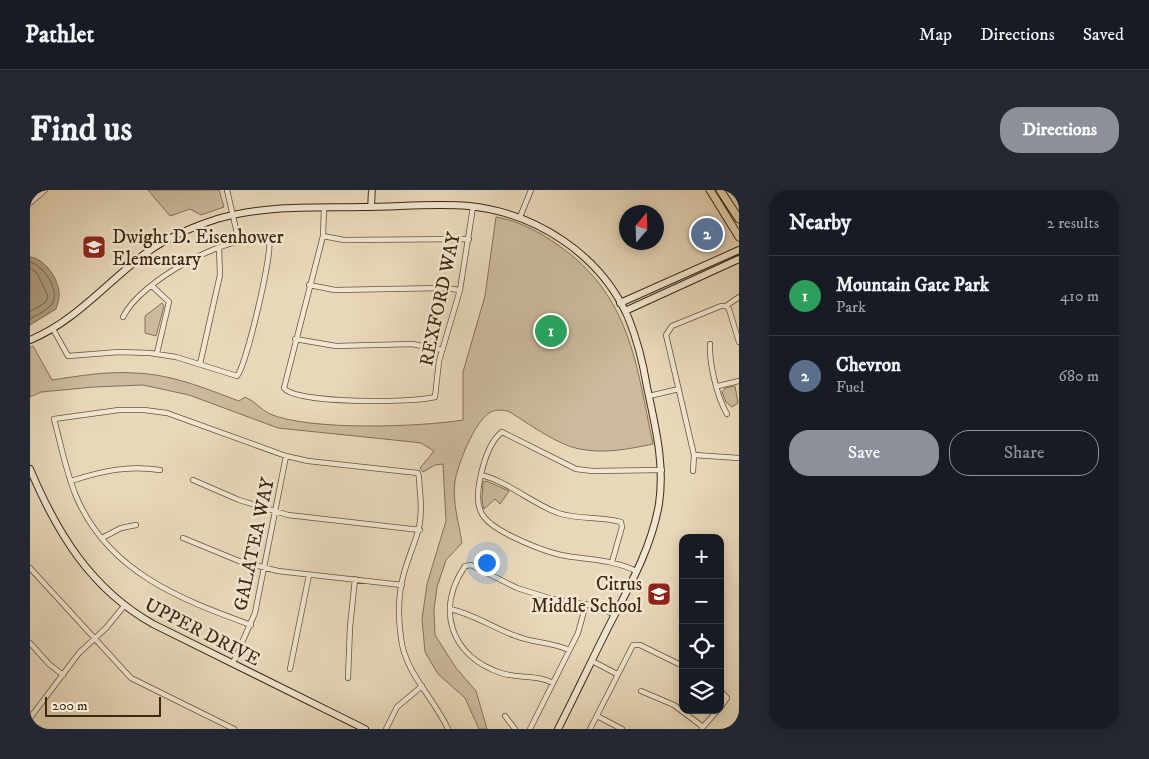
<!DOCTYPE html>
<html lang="en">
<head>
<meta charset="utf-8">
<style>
	body { margin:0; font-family:"IM FELL DW Pica",serif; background:#242831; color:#f1f3f6 }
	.controls { position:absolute; right:15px; bottom:15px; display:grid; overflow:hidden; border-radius:10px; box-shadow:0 2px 12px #0003 }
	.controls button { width:45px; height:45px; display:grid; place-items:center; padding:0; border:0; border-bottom:1px solid #363941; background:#171b24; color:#f1f3f6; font:25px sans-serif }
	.compass { position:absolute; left:589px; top:15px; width:45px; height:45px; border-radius:50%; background:#171b24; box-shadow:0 2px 12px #0003; rotate:19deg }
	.scale { position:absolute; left:15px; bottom:12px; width:116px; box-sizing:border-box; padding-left:5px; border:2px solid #3e270f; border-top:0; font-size:14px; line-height:18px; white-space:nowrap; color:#3e270f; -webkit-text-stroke:4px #f0e6d2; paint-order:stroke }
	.you { position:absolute; left:456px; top:372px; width:18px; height:18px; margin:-12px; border:4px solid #fff; border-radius:50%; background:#1a73e8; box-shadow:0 0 0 8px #1a73e833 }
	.badge { display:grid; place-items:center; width:32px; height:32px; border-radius:50%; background:#8c9099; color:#fff; font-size:16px; font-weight:700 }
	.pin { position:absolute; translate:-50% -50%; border:2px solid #fff; box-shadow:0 1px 5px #0006 }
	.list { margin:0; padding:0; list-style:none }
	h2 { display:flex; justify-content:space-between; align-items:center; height:65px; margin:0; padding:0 20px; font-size:21px }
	h2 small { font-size:16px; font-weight:400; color:#9ea1a6 }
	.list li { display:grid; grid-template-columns:32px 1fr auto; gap:15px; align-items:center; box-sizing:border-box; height:80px; padding:0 20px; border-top:1px solid #363941 }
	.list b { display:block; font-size:19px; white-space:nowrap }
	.list p { margin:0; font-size:16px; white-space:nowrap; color:#9ea1a6 }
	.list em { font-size:16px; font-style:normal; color:#9ea1a6 }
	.actions { display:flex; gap:10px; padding:15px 20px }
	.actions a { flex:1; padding:11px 0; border:1px solid #8c9099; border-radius:20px; text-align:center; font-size:18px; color:#8c9099 }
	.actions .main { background:#8c9099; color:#fff }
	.icon { flex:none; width:28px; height:28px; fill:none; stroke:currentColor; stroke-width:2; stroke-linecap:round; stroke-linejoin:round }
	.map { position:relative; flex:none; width:709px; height:539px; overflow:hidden; border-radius:20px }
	header { display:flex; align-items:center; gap:30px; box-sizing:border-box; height:70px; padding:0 25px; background:#171b24; border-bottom:1px solid #363941 }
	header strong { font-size:24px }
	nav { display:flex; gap:28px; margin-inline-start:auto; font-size:18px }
	.intro { display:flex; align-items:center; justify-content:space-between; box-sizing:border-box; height:120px; padding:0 30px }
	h1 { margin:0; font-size:35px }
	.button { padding:12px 22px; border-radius:20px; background:#8c9099; color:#fff; font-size:18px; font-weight:700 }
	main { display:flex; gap:30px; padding:0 30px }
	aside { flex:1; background:#171b24; border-radius:20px; box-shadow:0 2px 12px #0003 }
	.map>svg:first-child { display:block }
	.green { fill:#cbba9d; stroke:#847056 }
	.water { fill:#ae9c80; stroke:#816d53 }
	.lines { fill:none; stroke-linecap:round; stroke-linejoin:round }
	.shore { stroke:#766248; stroke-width:1 }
	.minor-casing { stroke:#68533a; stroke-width:6 }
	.tertiary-casing { stroke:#68533a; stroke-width:8 }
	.secondary-casing { stroke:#3e270f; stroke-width:8 }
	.primary-casing { stroke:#3e270f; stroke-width:9 }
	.minor { stroke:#f0e6d2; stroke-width:4.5 }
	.tertiary { stroke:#f0e6d2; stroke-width:5.5 }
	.secondary { stroke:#f0e6d2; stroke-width:6 }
	.primary { stroke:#e8d8ba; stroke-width:7 }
	.labels { text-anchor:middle; stroke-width:5; stroke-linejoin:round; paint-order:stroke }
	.poi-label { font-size:19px; fill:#3e270f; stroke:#f0e6d2; text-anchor:start }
	.street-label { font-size:19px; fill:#3e270f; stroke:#f0e6d2 }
</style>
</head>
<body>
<header>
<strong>Pathlet</strong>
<nav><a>Map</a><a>Directions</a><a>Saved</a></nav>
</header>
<div class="intro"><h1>Find us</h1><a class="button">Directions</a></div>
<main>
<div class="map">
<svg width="709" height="539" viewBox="0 0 709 539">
	<rect width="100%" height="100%" fill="#e8d8ba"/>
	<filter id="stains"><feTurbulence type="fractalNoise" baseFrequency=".004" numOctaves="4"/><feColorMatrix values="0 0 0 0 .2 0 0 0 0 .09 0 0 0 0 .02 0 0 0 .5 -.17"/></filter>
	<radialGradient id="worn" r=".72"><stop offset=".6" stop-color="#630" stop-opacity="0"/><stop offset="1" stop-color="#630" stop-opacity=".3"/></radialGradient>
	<path class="green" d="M118 0H189L194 17 171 25 160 19 140 26Z
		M466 27C489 31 510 42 528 55 601 106 606 174 623 254 599 259 574 264 550 259 527 255 498 233 478 221 471 220 465 219 459 223 444 233 428 274 425 291 422 311 429 334 432 353L416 370 407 397 404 420 405 445 426 478 446 501 457 539H449L435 508 408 484 395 462 392 429 397 394 416 331 413 274 405 275 393 282 390 278 404 261 391 253 383 252 248 238 159 205 113 195 64 197 11 202 0 207V157L3 156 22 190C49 186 76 181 104 183 141 184 174 198 209 211L215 207C225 211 231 220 240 224 280 241 390 237 433 230V182L455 106Z
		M132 113 134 116 126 146 115 143V126Z
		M705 196 708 213 702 217 696 212 692 202 695 198Z
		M456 291 479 301 470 314 465 309 454 319 452 311 453 292Z"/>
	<path class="water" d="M0 67C15 68 31 92 29 107 29 111 27 115 26 119L0 135Z"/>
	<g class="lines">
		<path class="shore" d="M0 72C14 75 33 104 20 116 15 122 6 125 0 129
			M0 78 7 83 18 106 16 112 0 122"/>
		<g class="minor-casing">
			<path id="minor" d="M197 0 209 52
				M0 13 15 0
				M294 18 293 46 254 198C265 214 384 213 405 207L409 171 430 100 443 17
				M490 27 501 0
				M293 46 314 50 439 49
				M279 95 305 100 413 98 430 100
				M122 96 139 112 127 163
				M696 116 699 119 709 152
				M23 139 38 166 89 162 120 163 146 167 207 186C216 176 243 63 239 49 199 42 110 91 93 127
				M265 149 306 156 382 154 412 160
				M680 154C679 173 687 207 697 224
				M170 174 190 85 189 58
				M688 196 709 191
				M619 206 649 199
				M664 265 709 268
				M663 281 664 265 636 145 642 136 691 116H696L709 107
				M451 285C479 292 501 313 528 323 549 330 571 326 591 332L592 337 582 372
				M163 290 209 310 258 325 390 340
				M41 291C72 281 98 275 130 280
				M72 348 91 338 106 335
				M153 348 209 371 248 381 372 395
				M0 378 101 488 204 539
				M606 381C582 369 557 370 531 365 514 361 497 354 481 346 453 332 443 322 450 289 453 274 459 252 472 242L546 279 562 281 632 280
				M420 419C444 424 463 438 486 446 503 453 522 452 539 460
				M221 435C150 409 78 382 46 306 36 282 31 255 24 229L89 220H114L137 223 256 266 278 271 388 283C390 289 389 296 390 302 394 341 384 348 374 383 368 404 368 427 371 448 375 483 404 508 418 539
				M0 453 19 474 33 485
				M562 471 587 484
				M203 473 225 423 256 266
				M260 479 279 385
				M318 488 320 437 325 389
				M523 493C506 484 489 489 471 483 421 466 405 420 435 376L441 375 487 398 522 409 566 416 585 425
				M690 500 697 508 690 518
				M611 501 644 515 673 537
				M475 526 485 539
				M567 526 592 539
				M0 528 49 463 76 438 95 415
				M672 538 688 520
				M356 539 367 517 392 496
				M500 539 548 443 556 414
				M560 539 603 455H610L653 476"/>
		</g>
		<g class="tertiary-casing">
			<path id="tertiary" d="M341 17 342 0"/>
		</g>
		<g class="secondary-casing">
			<path id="secondary" d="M590 113 709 60
				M595 121 709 69
				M0 150C46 131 77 92 116 63 137 48 162 37 187 29 234 15 284 18 332 17 367 17 404 13 439 16 506 23 570 64 598 127 607 149 613 173 617 197 625 236 635 273 629 314 622 355 602 392 583 428 564 465 547 502 528 539
				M0 279C27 343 61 399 123 434L335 539"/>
		</g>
		<g class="primary-casing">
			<path id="primary" d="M680 0 709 47
				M690 0 709 29"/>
		</g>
		<use href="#minor" class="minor"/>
		<use href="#tertiary" class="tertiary"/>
		<use href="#secondary" class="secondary"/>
		<use href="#primary" class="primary"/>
	</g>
	<defs>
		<g id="school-square" transform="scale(1.25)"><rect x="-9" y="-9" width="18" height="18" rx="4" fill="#8f2418" stroke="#f0e6d2"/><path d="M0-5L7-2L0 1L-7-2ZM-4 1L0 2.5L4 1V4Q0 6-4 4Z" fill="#fff"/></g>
	</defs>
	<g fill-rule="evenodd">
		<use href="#school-square" x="64" y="57"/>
		<use href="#school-square" x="629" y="404"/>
	</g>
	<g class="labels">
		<g class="poi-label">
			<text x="82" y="53">Dwight D. Eisenhower<tspan x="82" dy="22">Elementary</tspan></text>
			<text x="612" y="400" text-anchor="end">Citrus<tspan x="612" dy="22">Middle School</tspan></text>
		</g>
		<g class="street-label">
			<text transform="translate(409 109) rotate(-78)" y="7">REXFORD WAY</text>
			<text transform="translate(223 354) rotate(-78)" y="7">GALATEA WAY</text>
			<text transform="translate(173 441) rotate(27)" y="7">UPPER DRIVE</text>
		</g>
	</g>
	<rect width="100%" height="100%" filter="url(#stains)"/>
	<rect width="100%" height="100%" fill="url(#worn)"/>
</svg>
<div class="controls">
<button>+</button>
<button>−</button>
<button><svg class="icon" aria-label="locate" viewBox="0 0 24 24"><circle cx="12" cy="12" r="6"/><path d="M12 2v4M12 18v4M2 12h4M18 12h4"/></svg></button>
<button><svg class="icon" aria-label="layers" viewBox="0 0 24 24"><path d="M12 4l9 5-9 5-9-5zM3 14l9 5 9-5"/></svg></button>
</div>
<svg class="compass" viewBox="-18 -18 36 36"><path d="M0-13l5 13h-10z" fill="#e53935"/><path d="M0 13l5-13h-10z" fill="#9ea1a6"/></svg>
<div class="scale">200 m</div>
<div class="you"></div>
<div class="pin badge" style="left:521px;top:141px;background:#2e9e5b">1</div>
<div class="pin badge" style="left:677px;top:44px;background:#5c6f8a">2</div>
</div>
<aside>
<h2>Nearby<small>2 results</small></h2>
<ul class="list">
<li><span class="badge" style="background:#2e9e5b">1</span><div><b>Mountain Gate Park</b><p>Park</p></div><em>410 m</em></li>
<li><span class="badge" style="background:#5c6f8a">2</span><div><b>Chevron</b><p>Fuel</p></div><em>680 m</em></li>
</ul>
<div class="actions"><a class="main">Save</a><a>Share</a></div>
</aside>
</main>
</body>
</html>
